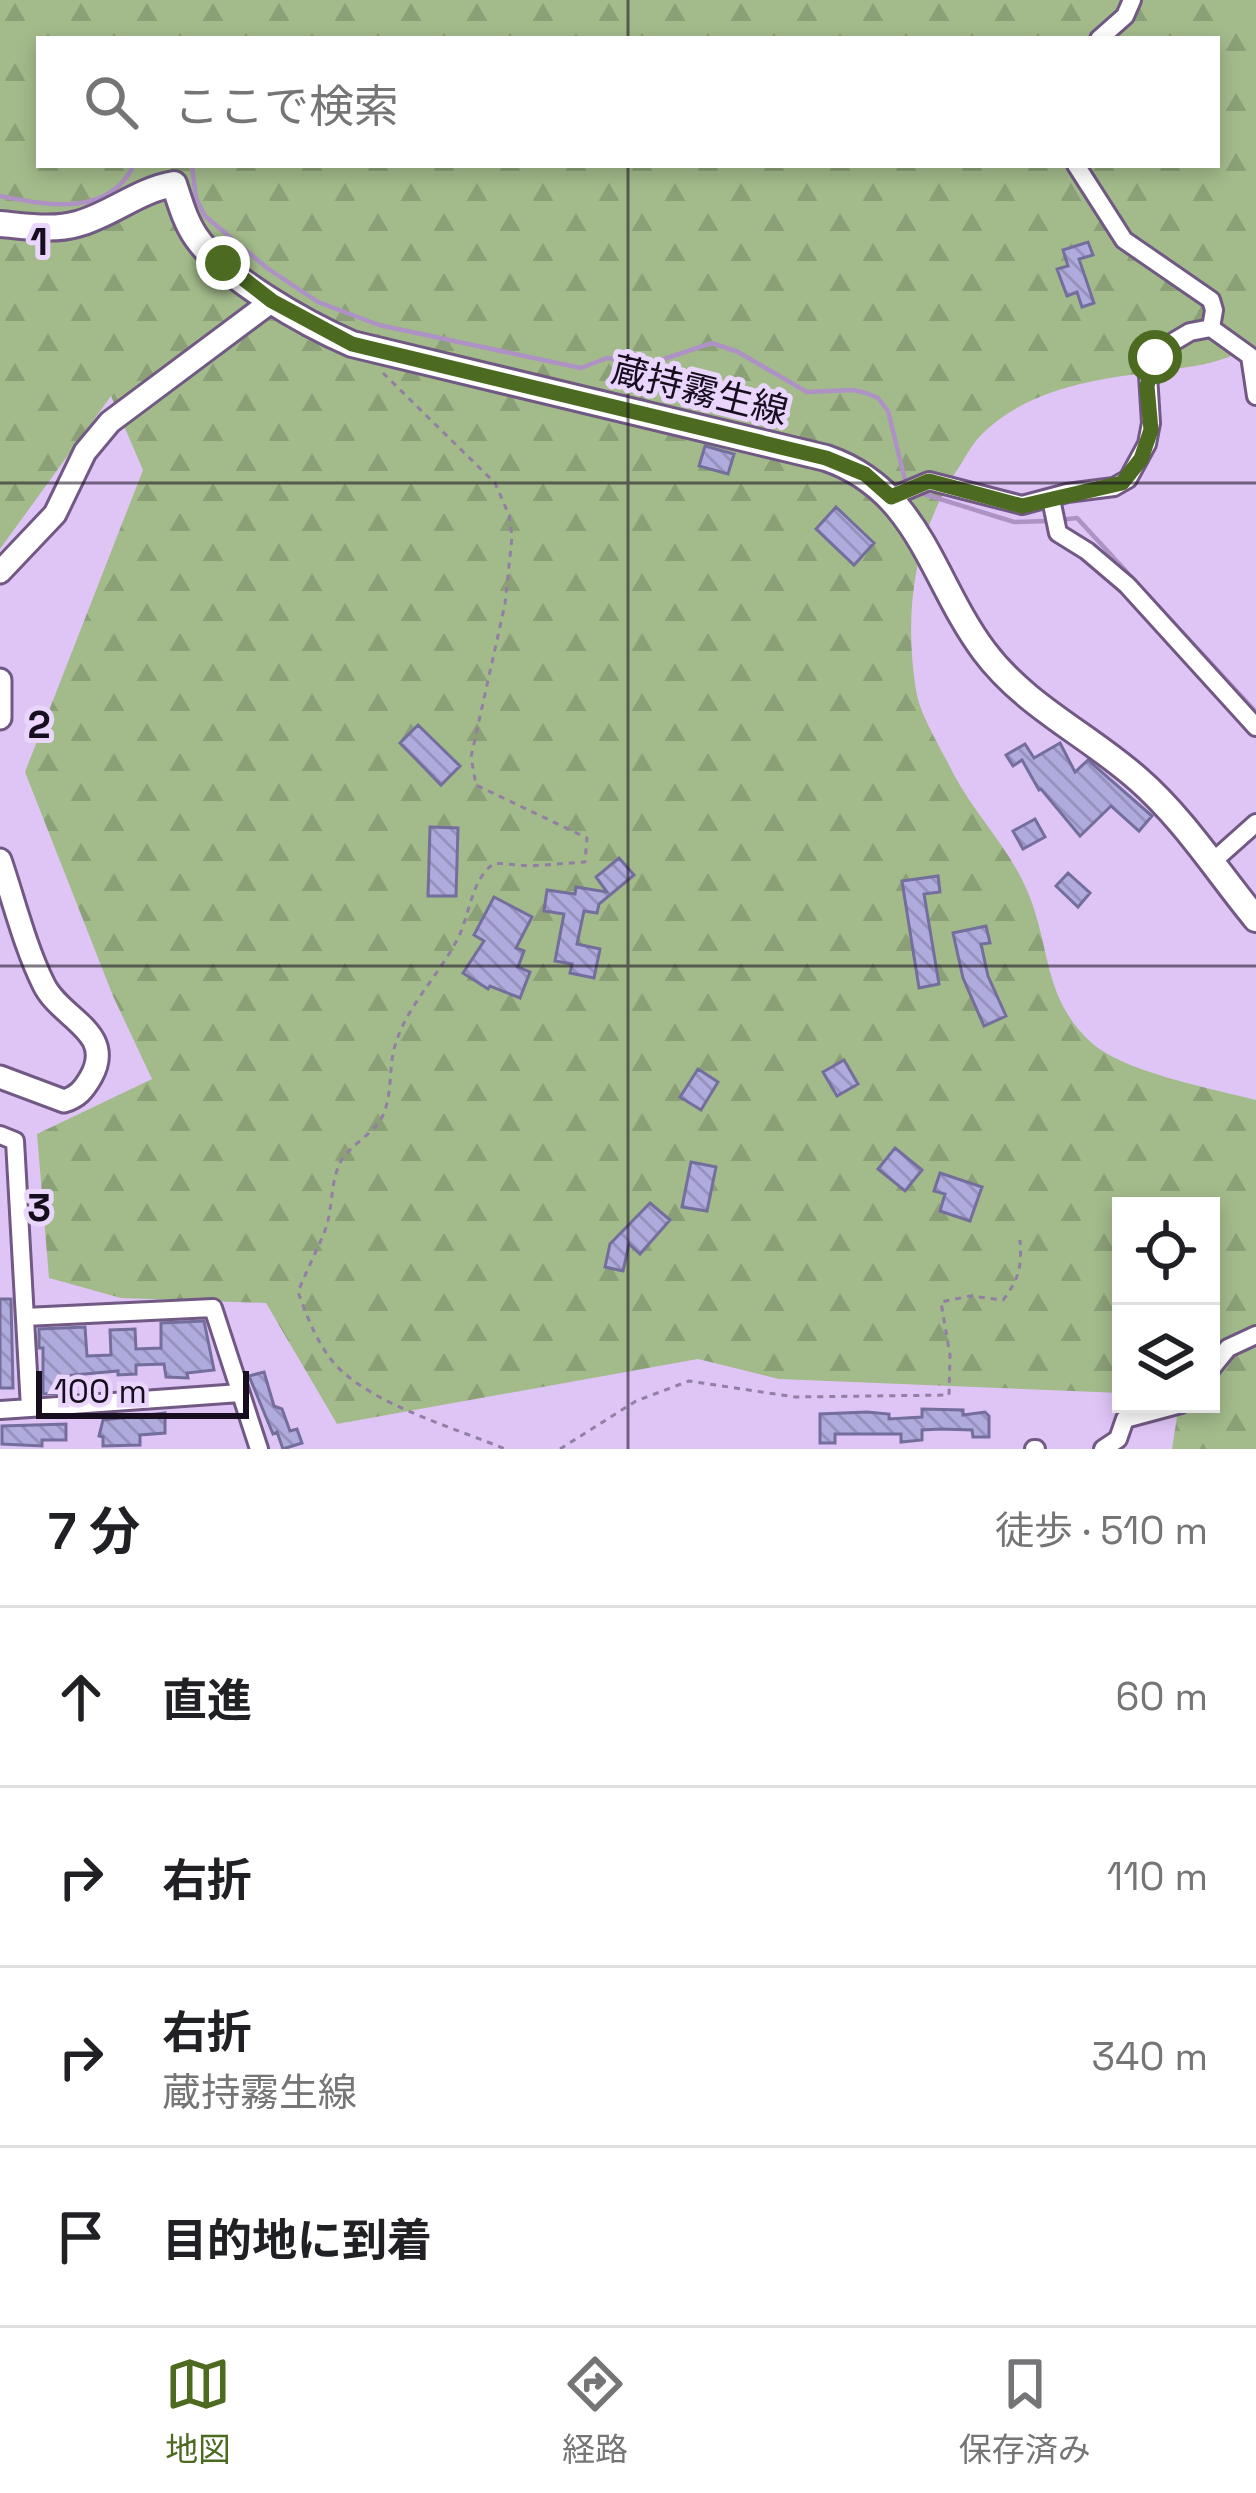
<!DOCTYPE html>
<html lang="ja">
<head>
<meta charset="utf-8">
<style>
	body { margin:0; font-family:"Space Grotesk","Noto Sans JP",sans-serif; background:#f6f6f6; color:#202124 }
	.controls { position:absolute; right:36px; bottom:36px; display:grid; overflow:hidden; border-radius:0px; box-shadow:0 6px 18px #0003 }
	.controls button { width:108px; height:108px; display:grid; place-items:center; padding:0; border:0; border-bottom:3px solid #e0e0e0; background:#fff; color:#202124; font:60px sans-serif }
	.scale { position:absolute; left:36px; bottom:30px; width:213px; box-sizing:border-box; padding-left:12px; border:6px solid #160d1e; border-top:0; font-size:33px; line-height:42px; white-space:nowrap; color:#160d1e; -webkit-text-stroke:9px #ead5fc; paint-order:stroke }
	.stop { position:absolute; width:36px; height:36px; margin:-27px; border:9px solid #4c6b21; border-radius:50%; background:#fff }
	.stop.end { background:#4c6b21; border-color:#fff; box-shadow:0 3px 12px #0008 }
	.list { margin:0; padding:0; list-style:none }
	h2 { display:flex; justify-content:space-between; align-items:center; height:156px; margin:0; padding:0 48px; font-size:51px }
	h2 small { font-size:39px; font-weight:400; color:#757577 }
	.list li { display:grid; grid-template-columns:78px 1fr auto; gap:36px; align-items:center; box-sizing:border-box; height:180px; padding:0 48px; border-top:3px solid #e0e0e0 }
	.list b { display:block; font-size:45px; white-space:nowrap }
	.list p { margin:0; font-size:39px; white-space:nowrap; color:#757577 }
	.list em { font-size:39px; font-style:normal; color:#757577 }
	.icon { flex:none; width:66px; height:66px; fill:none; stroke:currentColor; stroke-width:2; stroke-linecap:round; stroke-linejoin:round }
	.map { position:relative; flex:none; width:1256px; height:1449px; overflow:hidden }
	.search { position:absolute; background:#fff; box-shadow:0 6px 18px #0003; left:36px; right:36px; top:36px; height:132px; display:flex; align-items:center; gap:30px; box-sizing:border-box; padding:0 42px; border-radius:0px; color:#757577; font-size:45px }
	.sheet { height:876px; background:#fff }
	nav { display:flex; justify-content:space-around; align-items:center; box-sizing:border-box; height:168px; border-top:3px solid #e0e0e0; background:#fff; font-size:33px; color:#757577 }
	nav a { display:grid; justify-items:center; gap:6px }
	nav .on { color:#4c6b21 }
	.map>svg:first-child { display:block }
	.forest { fill:url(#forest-firs); fill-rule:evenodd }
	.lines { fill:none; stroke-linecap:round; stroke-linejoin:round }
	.stream { stroke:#ae91c5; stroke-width:4.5 }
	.building { fill:url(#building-back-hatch); stroke:#746e9d; stroke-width:3 }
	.minor-casing { stroke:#715984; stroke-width:22 }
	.tertiary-casing { stroke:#715984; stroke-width:27 }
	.secondary-casing { stroke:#715984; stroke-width:30 }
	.path { stroke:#927fa4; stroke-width:3; stroke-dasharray:6 6; stroke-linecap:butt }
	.minor { stroke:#fff; stroke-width:16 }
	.tertiary { stroke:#fff; stroke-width:21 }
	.secondary { stroke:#fff; stroke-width:24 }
	.route { stroke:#4c6b21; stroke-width:15 }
	.grid { fill:none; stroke:#160d1e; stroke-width:3; stroke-opacity:0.55 }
	.labels { text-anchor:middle; stroke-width:10; stroke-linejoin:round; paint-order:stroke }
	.street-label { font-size:36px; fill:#160d1e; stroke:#ead5fc }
	.grid-label { font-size:39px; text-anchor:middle; font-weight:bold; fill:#160d1e; stroke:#ead5fc; stroke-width:10; stroke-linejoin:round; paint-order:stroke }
</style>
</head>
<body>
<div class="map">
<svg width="1256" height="1449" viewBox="0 0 1256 1449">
	<defs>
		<pattern id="forest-firs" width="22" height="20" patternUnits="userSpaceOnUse" patternTransform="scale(3)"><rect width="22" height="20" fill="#a3bb8b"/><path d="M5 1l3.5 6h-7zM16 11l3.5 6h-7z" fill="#8ca078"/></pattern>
		<pattern id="building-back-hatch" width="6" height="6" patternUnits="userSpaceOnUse" patternTransform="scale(3)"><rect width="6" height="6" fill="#b0abdd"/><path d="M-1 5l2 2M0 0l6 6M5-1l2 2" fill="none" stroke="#9792bd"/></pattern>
	</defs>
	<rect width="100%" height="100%" fill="#dfc5f6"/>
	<path class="forest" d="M0 0H1256V347C1236 354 1216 363 1195 366 1121 378 1040 378 982 434 974 442 967 454 961 464 915 531 903 609 916 690 920 716 941 748 953 773 974 813 1008 847 1026 888 1052 946 1041 998 1093 1044 1125 1072 1213 1089 1256 1100V1449H1172L1179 1404H1211V1206H1121V1393L779 1379 698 1359 337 1424 266 1303 121 1298 49 1278 37 1134 152 1079 113 996 25 772 143 470 111 396 0 549ZM39 39H1217V165H39Z"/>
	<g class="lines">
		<path class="stream" d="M192 165 196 198 205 216 267 268 318 302 379 325 581 368 607 358 649 364 712 343 738 352 807 392 853 390 866 393 878 398 888 411 906 484
			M0 196C47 205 108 218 134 165
			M914 491 1014 522 1048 521
			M1059 520 1077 518 1256 712"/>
	</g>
	<path class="building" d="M1088 242 1093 255 1079 259 1094 303 1082 307 1077 292 1067 296 1057 269 1068 266 1063 250Z
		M705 446 734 454 728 474 699 466Z
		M836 507 874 543 854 565 816 529Z
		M418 725 460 766 441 785 400 743Z
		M1060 743 1075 772 1088 760 1152 816 1139 831 1111 806 1080 836 1041 789 1039 790 1022 760 1013 766 1006 755 1025 744 1034 758Z
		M1035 819 1045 837 1023 849 1013 831Z
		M430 827 458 828 456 896H428Z
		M619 858 634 875 599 904 597 913 584 911 577 944 600 949 594 978 570 973 572 964 555 961 564 914 544 911 547 890 575 894 576 887 607 892 596 877Z
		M1068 873 1090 893 1078 907 1056 886Z
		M938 876 940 892 924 894 939 984 919 988 902 881Z
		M494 897 532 917 516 948 524 951 518 967 530 972 520 998 490 986 488 989 463 973 484 941 474 935Z
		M986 926 990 943 981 944 988 976 1006 1016 984 1026 963 978 953 933Z
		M844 1060 858 1084 837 1096 823 1072Z
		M698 1069 718 1082 701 1110 680 1097Z
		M895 1148 922 1170 905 1191 878 1169Z
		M691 1162 716 1167 707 1211 682 1207Z
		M940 1173 982 1187 970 1221 940 1211 945 1194 934 1191Z
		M650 1203 670 1220 640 1254 629 1244 623 1271 605 1267 610 1244Z
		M0 1299H11L13 1388H0Z
		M204 1321 214 1370 187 1373 188 1378 166 1377 164 1364 136 1365V1374L118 1375V1371L62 1376V1393L43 1394V1348H39V1329L85 1327 87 1356 111 1355 110 1330 135 1329 136 1349 161 1348V1323Z
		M264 1372 274 1406 282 1409 290 1431 297 1429 302 1443 283 1449 277 1432 273 1434 249 1376Z
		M922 1409 963 1410V1415L985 1412 989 1416V1437H973L972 1430 941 1429 922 1430V1440L901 1442V1434H835V1443H820V1414L867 1412 889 1414V1419L922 1417Z
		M165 1413V1433L140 1435V1445L103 1446V1437L99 1436 103 1420Z
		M66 1424V1440H42V1446L2 1444V1426Z"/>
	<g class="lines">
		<g class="minor-casing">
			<path id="minor" d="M1099 39 1125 16 1132 0
				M1076 165 1124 240 1211 300 1214 310 1211 328
				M891 497 929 481 1022 505 1067 493 1114 487 1128 479 1147 444 1151 423 1148 375 1163 348 1190 332 1211 328 1250 356 1256 396
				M1051 499 1058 533 1087 551 1127 585 1256 727
				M1210 864 1256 823
				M0 1135 15 1141 30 1408 0 1410
				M25 1317 213 1308 259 1449
				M1211 1369 1228 1348 1256 1335
				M30 1408 240 1393
				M1034 1449H1036
				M1103 1449 1118 1439 1125 1419 1181 1404"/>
		</g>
		<g class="tertiary-casing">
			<path id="tertiary" d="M0 572 55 514 85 452 110 422 272 301
				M0 680V718
				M0 860C14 901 25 947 44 985 61 1019 116 1032 91 1077 84 1089 78 1097 64 1101L0 1077"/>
		</g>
		<g class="secondary-casing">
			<path id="secondary" d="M0 224C25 226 53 231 77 224 111 215 138 190 174 184 180 202 185 221 196 237 224 278 306 324 352 344L826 458C920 490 931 580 984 651 1025 706 1087 734 1138 779 1184 819 1218 873 1256 919"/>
		</g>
		<path class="path" d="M383 373 495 483 509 515 512 537 505 604 471 757 476 785 587 838 585 862 530 866 495 863C472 877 470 913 459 936 440 975 405 1007 394 1049 389 1070 392 1092 384 1113 376 1133 352 1143 341 1161 329 1184 334 1209 324 1233 316 1252 306 1272 298 1292 308 1319 321 1354 344 1373 384 1408 455 1428 505 1449
			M560 1449 636 1401 689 1381 795 1397 949 1395 950 1355 941 1302 970 1296 1003 1300C1019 1279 1022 1267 1020 1240"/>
		<use href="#minor" class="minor"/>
		<use href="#tertiary" class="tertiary"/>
		<use href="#secondary" class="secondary"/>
	</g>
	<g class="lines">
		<path class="route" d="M223 263 272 301 352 344 826 458 865 474 891 497 929 481 1022 506 1122 483 1141 459 1151 430 1147 386 1155 357"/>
	</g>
	<path class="grid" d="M628 0V39M628 165V1449M0 483H1256M0 966H1256"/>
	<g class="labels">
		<g class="street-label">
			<text transform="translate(700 390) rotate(14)" y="13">蔵持霧生線</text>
		</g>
	</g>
	<g class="grid-label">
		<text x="39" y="255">1</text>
		<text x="39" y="738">2</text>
		<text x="39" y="1221">3</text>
	</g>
</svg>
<div class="controls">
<button><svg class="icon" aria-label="locate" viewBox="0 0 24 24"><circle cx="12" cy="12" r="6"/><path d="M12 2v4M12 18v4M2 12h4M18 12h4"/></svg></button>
<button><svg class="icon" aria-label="layers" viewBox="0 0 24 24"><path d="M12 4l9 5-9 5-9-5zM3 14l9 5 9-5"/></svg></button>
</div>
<div class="scale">100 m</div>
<div class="stop" style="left:1155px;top:357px"></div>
<div class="stop end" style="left:223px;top:263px"></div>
<div class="search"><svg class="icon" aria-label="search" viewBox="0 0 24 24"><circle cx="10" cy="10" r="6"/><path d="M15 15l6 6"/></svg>ここで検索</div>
</div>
<section class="sheet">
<h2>7 分<small>徒歩 · 510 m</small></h2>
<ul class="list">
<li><svg class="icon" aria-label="ahead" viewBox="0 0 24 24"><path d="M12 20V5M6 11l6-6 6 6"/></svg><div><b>直進</b></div><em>60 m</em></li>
<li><svg class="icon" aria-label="right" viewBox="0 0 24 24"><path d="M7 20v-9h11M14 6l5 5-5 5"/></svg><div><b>右折</b></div><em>110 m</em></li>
<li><svg class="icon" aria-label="right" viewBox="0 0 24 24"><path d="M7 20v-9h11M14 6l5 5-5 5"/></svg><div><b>右折</b><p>蔵持霧生線</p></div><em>340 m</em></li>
<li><svg class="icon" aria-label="arrive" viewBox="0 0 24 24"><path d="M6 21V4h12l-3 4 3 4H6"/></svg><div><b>目的地に到着</b></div></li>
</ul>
</section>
<nav>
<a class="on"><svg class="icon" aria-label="map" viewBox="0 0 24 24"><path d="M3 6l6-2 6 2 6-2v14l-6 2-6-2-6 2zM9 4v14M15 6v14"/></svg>地図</a>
<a><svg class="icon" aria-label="directions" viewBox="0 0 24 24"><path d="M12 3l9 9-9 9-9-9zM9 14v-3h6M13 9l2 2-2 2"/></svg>経路</a>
<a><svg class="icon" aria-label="saved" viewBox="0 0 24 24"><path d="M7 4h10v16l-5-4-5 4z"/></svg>保存済み</a>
</nav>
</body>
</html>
